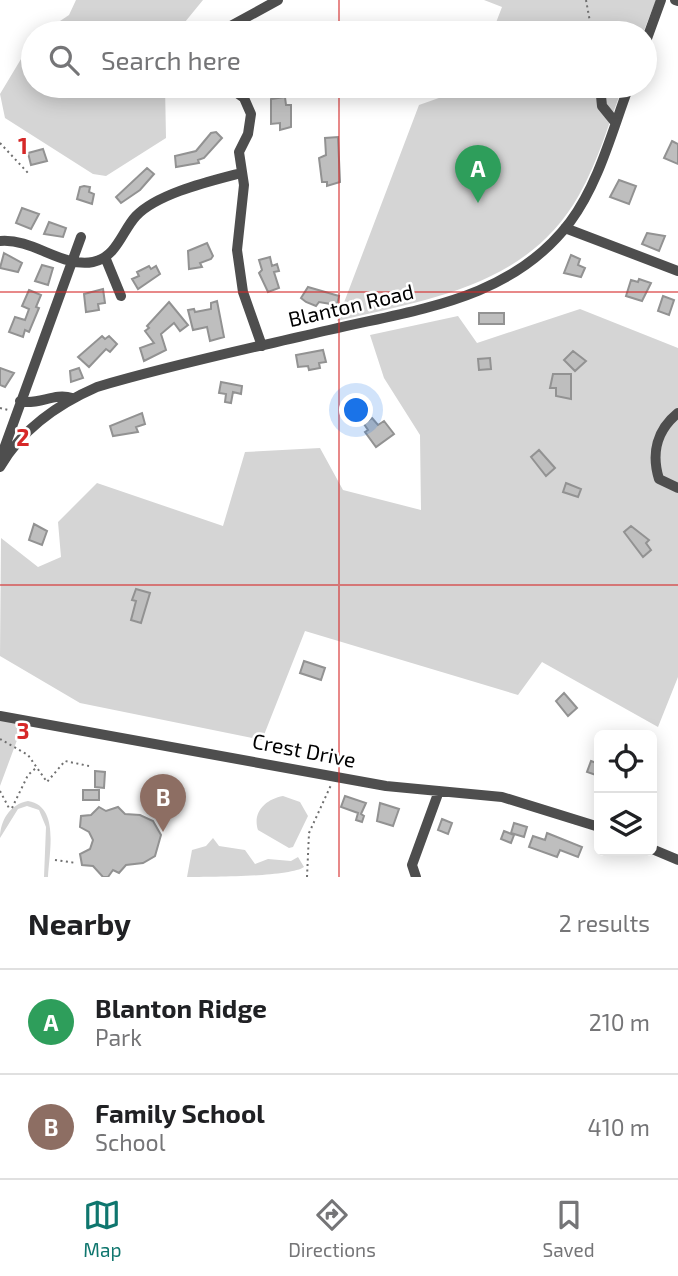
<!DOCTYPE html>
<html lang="en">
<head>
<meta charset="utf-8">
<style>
	body { margin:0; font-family:"Exo 2",sans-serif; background:#f6f6f6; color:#202124 }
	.controls { position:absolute; right:21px; bottom:21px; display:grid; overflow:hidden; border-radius:10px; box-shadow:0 4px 18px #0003 }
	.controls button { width:63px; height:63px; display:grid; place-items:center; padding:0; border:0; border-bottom:2px solid #e0e0e0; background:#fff; color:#202124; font:35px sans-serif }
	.you { position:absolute; left:357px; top:411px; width:24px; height:24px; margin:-18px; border:5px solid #fff; border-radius:50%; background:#1a73e8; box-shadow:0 0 0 10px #1a73e833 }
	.badge { display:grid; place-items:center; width:46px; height:46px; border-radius:50%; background:#0f766e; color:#fff; font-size:23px; font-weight:700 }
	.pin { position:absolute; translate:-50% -58px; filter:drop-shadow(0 2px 4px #0008) }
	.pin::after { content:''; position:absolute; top:37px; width:24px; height:21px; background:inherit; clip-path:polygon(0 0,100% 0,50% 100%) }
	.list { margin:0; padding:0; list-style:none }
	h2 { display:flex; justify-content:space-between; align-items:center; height:91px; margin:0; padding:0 28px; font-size:30px }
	h2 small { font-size:23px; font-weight:400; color:#757577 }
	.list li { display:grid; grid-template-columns:46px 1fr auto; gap:21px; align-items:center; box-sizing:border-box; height:105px; padding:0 28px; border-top:2px solid #e0e0e0 }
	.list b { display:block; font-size:26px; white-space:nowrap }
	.list p { margin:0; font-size:23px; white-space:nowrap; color:#757577 }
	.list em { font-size:23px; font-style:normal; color:#757577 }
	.icon { flex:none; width:38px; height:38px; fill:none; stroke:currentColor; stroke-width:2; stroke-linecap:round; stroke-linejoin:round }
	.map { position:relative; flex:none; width:678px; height:877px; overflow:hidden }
	.search { position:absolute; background:#fff; box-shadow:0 4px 18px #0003; left:21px; right:21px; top:21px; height:77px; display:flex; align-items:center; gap:18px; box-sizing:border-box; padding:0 24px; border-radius:38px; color:#757577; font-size:26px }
	.sheet { height:301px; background:#fff }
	nav { display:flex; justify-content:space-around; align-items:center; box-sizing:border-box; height:98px; border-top:2px solid #e0e0e0; background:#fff; font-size:19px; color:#757577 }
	nav a { display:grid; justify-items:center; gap:4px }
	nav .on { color:#0f766e }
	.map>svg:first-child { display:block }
	.green { fill:#d5d5d5 }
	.building { fill:#bebebe; stroke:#929292; stroke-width:2 }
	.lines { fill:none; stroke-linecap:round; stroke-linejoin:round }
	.path { stroke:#707070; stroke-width:2; stroke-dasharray:2 3.5; stroke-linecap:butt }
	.minor { stroke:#4e4e4e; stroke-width:10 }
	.grid { fill:none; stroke:#d62828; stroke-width:2; stroke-opacity:0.55 }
	.labels { text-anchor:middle; stroke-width:5; stroke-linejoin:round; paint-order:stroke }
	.street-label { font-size:21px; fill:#000; stroke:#fff }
	.grid-label { font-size:23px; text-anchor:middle; font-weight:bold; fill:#d62828; stroke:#fff; stroke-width:5; stroke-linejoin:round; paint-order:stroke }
</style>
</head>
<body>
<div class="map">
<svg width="678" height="877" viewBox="0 0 678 877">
	<rect width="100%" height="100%" fill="#fff"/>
	<path class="green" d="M76 0H203L176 33H42L69 15Z
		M484 0H656L643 33H492L502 7Z
		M33 39V86H165L166 138 106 176 93 174 5 118 0 94Z
		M473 86H623C609 122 598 162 579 195 528 286 429 299 337 321L419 105Z
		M580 309 678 348V677L658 727 542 662 518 695 305 631 262 740 80 703 0 656 1 538 38 567 61 557 58 522 97 483 223 526 245 452 320 448 343 490 421 510 420 435 384 378 370 335 458 316 477 343Z
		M0 720 23 724 0 786Z
		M283 796 300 802 308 816 293 847 289 848 258 830C252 812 266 799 283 796Z
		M28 801C60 806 49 853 48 877H44L46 827 39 810 27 806 18 809 0 838C0 821 10 804 28 801Z
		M213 838 219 846 245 850 255 864 268 859 291 861 298 857 304 867C290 877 210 877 187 877L192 850 206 846Z"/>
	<path class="building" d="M285 97 286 105H291V127L280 130V123L271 124V99Z
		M216 132 222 138 204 158 198 160 199 163 176 167 175 156 196 151 211 133Z
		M338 137 340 182 327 186V182H322L319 158 326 155 325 138Z
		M672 141 678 144V164L664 158Z
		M43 149 47 161 31 165 28 153Z
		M147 168 154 174 140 190 121 203 116 197Z
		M619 180 636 186 629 204 610 197Z
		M84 186 90 187 89 192 94 194 92 204 77 199 80 187Z
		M22 208 39 214 31 229 16 223Z
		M49 222 66 228 63 237 44 234Z
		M647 233 665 236 659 251 642 244Z
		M207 243 213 256 211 259 200 263 202 267 189 269 188 251Z
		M4 253 22 263 18 272 0 268Z
		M571 255 580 259 578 265 585 268 581 277 564 273Z
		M270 257 272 266 277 264 279 271 274 272 279 288 268 292 259 273 262 270 259 260Z
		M42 265 53 268 48 285 35 281Z
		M149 266 151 269 156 266 160 274 138 289 132 279 139 276 137 272Z
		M639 279 651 283 642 301 626 296 631 280 638 282Z
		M308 287 339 296 337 305 319 302 316 306 306 302 301 298Z
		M103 289 105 303 98 304 99 310 86 312 84 294Z
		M29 290 41 295 36 307 39 308 29 332 25 330 23 337 9 332 15 317 25 320 29 309 22 306Z
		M663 296 674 300 669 315 658 311Z
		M217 301 224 337 210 341 207 327 193 330 188 310 194 309 195 312 211 309V303Z
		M169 302 188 325 180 331 174 323 161 334 166 350 144 361 140 348 154 343 145 331 149 328 147 326Z
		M479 313H504V324H479Z
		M102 336 105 339 109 336 117 344 110 352 106 349 89 367 78 357Z
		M323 350 326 362 319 363 320 368 309 370 308 366 298 367 296 355Z
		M573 351 586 361 575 371 564 360Z
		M490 358 491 369 479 370 478 359Z
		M0 368 14 373 5 387 0 385Z
		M79 368 83 378 71 382 70 371Z
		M553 374H571V399L556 396V388H550Z
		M221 382 242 386 241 394 233 392 231 403 225 402 226 394 219 393Z
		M142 413 145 424 136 427 138 432 113 436 110 426Z
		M372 418 378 425 384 421 394 434 376 447 365 432 368 430 364 424Z
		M539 450 555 468 546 476 531 457Z
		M566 483 581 489 578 497 563 492Z
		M34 524 47 531 42 545 29 540Z
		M631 526 649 540 646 543 651 550 643 557 624 532Z
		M136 589 150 593 141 623 131 620 136 601 132 600Z
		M304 661 325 668 321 680 300 673Z
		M564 693 577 708 568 716 556 701Z
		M591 761 599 764V776L587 772Z
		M95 771 105 772 104 788 95 787Z
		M83 790H99V800H83Z
		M345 796 366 803 361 814 364 816 362 822 356 820 358 813 341 807Z
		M380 803 399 809 393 826 377 821Z
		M99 807 106 811 118 807 125 814 140 815 153 821 161 835 155 856 143 863 126 865 119 873 113 870 108 877H103L93 866 82 865 80 854 90 849 93 840 89 832 80 827 81 816 91 815Z
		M442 819 452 823 448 834 438 830Z
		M514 823 527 827 524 837 511 833Z
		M504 831 514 835 511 843 501 839Z
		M547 833 582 847 578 857 560 850 557 857 529 847 533 836 545 840Z"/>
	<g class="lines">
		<path class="path" d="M586 0 592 33
			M0 143 29 174
			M0 408 8 410
			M0 739 28 755 47 782 65 761 89 766
			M0 791 10 810
			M12 808 28 775 37 767
			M55 860 76 863
			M307 877 309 833 331 785"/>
		<path class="minor" d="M675 0 678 1
			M218 33 278 0
			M645 44 661 0
			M227 86 244 98 251 114 248 134 239 152 244 185 237 250 243 292 262 346
			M600 86 602 106 615 122
			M565 228 678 271
			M0 241C33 238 62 268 93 262 117 257 122 231 136 216 158 193 211 181 241 173
			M105 257 121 296
			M20 401C38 406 54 392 72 398
			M678 413C657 430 651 453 659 479L678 488
			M1 457 81 237
			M0 467C22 429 58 404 97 387 174 364 252 348 329 330 418 309 511 300 570 222 599 183 612 131 629 86
			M0 716 386 786 502 797 599 827
			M652 849 678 860
			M416 877 412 865 439 791"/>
	</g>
	<path class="grid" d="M339 0V33M339 86V877M0 292H678M0 585H678"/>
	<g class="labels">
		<g class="street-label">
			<text transform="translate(351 306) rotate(-13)" y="7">Blanton Road</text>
			<text transform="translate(304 751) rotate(11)" y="7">Crest Drive</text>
		</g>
	</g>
	<g class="grid-label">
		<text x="23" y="154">1</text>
		<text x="23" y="446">2</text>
		<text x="23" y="739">3</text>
	</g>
</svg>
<div class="controls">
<button><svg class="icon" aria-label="locate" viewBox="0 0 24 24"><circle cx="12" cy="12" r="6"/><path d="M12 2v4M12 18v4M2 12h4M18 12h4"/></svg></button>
<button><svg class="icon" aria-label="layers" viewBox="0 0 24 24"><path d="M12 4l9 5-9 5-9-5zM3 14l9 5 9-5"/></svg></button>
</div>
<div class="you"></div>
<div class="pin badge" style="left:478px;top:203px;background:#2e9e5b">A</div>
<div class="pin badge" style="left:163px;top:832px;background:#8d6e63">B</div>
<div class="search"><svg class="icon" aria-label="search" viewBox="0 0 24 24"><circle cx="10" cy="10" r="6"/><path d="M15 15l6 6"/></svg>Search here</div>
</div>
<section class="sheet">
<h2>Nearby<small>2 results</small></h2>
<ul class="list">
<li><span class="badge" style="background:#2e9e5b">A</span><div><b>Blanton Ridge</b><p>Park</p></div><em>210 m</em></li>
<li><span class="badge" style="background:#8d6e63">B</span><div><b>Family School</b><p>School</p></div><em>410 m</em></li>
</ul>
</section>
<nav>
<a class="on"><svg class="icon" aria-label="map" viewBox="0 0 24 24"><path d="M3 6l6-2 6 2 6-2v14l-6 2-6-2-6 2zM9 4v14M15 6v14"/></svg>Map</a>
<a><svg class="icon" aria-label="directions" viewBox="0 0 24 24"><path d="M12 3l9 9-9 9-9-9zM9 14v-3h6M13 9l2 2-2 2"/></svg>Directions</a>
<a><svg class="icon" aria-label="saved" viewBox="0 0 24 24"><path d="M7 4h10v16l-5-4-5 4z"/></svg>Saved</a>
</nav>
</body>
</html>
